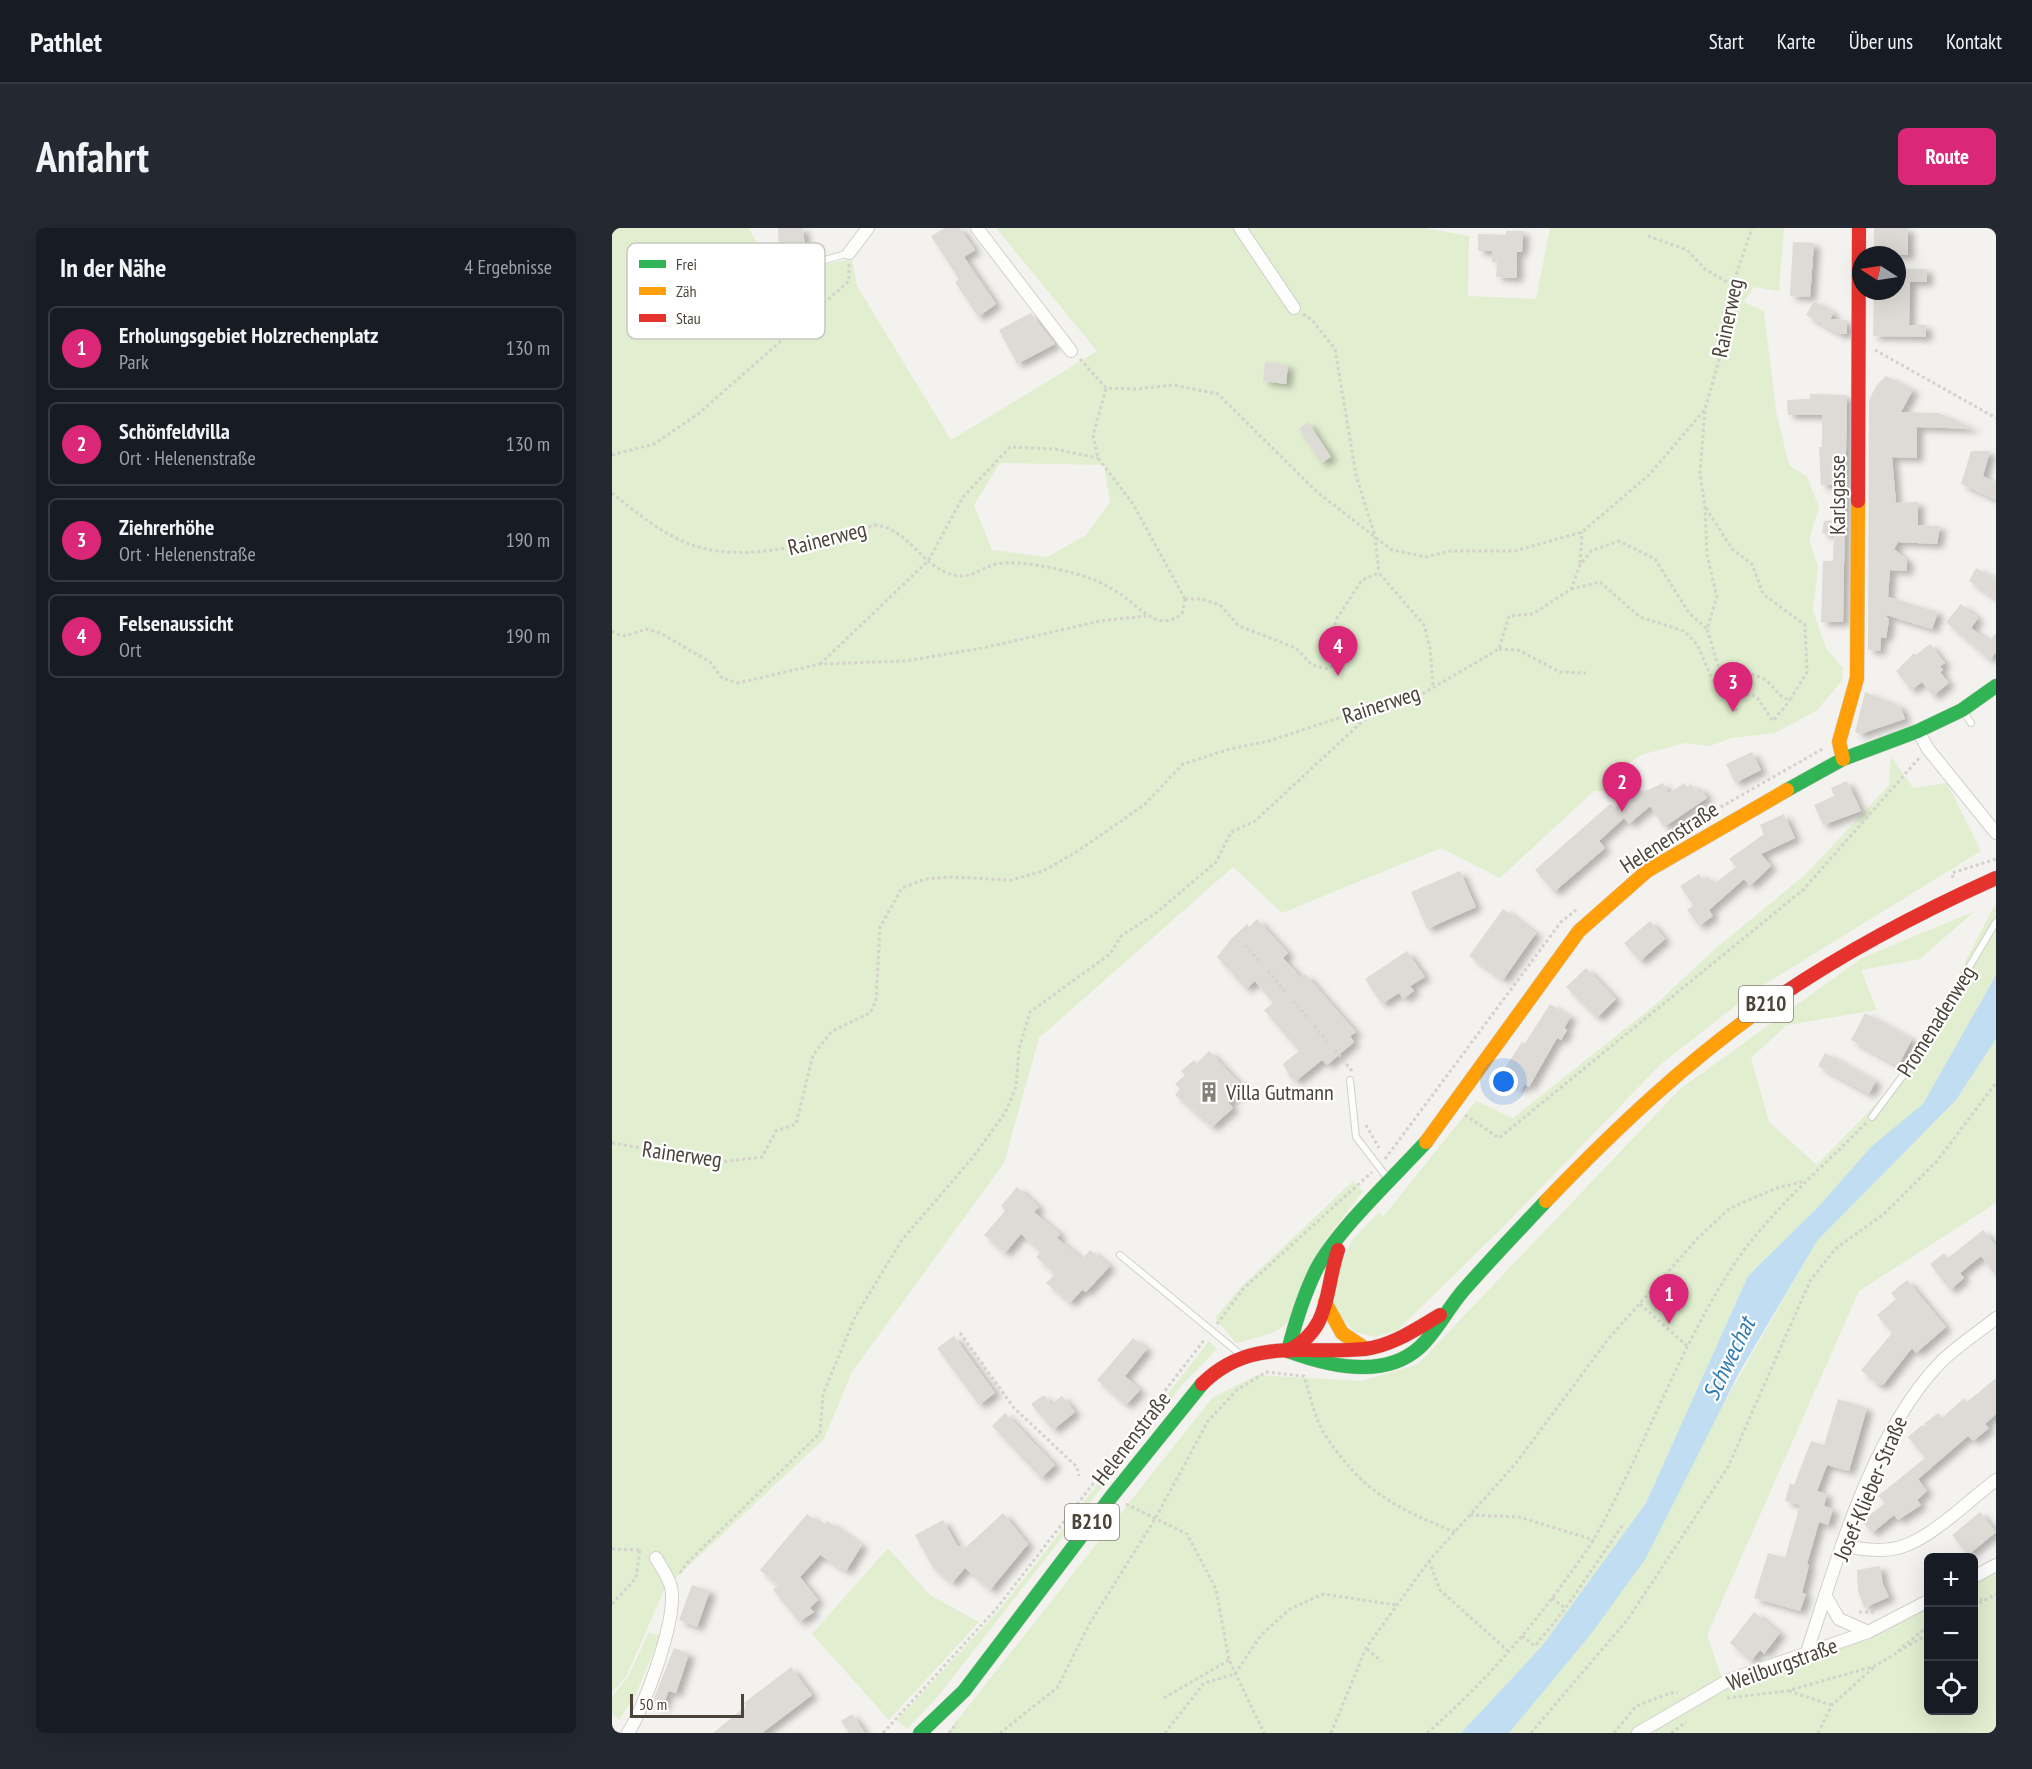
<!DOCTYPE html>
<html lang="de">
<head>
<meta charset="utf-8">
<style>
	body { margin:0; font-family:"PT Sans Narrow",sans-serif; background:#242831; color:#f1f3f6 }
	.controls { position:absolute; right:18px; bottom:18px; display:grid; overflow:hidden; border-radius:9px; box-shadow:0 6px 24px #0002 }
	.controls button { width:54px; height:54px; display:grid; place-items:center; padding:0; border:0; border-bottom:2px solid #363941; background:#171b24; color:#f1f3f6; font:30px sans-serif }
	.compass { position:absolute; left:1240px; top:18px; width:54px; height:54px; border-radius:50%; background:#171b24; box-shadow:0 6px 24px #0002; rotate:282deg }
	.scale { position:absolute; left:18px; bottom:15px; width:114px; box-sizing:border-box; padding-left:6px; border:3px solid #4b4439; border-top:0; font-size:16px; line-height:21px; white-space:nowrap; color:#4b4439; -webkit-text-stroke:4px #fff; paint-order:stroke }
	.you { position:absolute; left:892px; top:854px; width:21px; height:21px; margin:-15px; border:4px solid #fff; border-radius:50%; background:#1a73e8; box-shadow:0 0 0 9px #1a73e833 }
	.badge { display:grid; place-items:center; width:39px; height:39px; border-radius:50%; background:#db2777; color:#fff; font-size:20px; font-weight:700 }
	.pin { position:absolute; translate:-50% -50px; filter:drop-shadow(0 2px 3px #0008) }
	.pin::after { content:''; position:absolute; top:32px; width:21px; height:18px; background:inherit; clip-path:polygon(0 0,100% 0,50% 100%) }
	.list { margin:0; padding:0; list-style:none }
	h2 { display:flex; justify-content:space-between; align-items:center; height:78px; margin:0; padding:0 24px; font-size:26px }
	h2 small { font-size:20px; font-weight:400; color:#9ea1a6 }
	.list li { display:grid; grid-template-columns:39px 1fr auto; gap:18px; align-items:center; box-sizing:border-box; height:84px; margin:0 12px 12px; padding:0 12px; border:2px solid #363941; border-radius:9px }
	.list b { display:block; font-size:22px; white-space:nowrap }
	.list p { margin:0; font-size:20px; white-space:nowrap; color:#9ea1a6 }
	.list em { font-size:20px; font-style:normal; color:#9ea1a6 }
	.icon { flex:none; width:33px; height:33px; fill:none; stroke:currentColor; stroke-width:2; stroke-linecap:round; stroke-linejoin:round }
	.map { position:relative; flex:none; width:1384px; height:1505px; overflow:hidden; border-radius:9px }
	header { display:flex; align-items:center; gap:36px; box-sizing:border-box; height:84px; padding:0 30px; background:#171b24; border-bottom:2px solid #363941 }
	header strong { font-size:28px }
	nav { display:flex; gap:33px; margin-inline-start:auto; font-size:21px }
	.intro { display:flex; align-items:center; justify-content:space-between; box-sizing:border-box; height:144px; padding:0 36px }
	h1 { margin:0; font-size:42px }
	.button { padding:15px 27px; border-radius:9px; background:#db2777; color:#fff; font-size:21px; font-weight:700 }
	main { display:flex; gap:36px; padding:0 36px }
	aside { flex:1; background:#171b24; border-radius:9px; box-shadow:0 6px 24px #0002 }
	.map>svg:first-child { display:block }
	.green { fill:#e1eecf; fill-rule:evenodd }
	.water { fill:#c0ddf1 }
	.building { fill:#dedbd6; filter:url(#shadow) }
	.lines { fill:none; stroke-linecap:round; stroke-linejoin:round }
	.lane-casing { stroke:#d2d0cb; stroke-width:8 }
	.street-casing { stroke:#d2d0cb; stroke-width:14 }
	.fast-casing { stroke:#d3cfc5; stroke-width:15 }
	.slow-casing { stroke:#d3cfc5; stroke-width:15 }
	.jam-casing { stroke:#d3cfc5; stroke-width:15 }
	.path { stroke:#d3d2cc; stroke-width:3; stroke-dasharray:3 3; stroke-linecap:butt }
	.lane { stroke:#fdfdfc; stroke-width:6 }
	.street { stroke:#fdfdfc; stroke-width:12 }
	.fast { stroke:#30b455; stroke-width:14 }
	.slow { stroke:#ff9f0a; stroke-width:14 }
	.jam { stroke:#e5322d; stroke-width:14 }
	.labels { text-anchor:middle; stroke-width:4.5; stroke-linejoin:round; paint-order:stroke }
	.shield { fill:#fff; stroke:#817c74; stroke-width:1.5 }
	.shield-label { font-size:21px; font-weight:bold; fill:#4b4439 }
	.street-label { font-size:22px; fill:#4b4439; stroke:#fff }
	.poi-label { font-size:22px; fill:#4b4439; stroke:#fff; text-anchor:start }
	.water-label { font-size:24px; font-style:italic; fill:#2e7ab2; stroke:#fff }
	.key { fill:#fff; stroke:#c9c7c4; stroke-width:1.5 }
	.key-label { font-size:16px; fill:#4b4439 }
</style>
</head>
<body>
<header>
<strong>Pathlet</strong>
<nav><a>Start</a><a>Karte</a><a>Über uns</a><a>Kontakt</a></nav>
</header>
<div class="intro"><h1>Anfahrt</h1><a class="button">Route</a></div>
<main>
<aside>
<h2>In der Nähe<small>4 Ergebnisse</small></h2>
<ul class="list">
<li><span class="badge">1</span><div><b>Erholungsgebiet Holzrechenplatz</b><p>Park</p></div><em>130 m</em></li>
<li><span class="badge">2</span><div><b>Schönfeldvilla</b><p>Ort · Helenenstraße</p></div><em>130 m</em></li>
<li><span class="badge">3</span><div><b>Ziehrerhöhe</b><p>Ort · Helenenstraße</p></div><em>190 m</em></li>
<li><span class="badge">4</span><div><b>Felsenaussicht</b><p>Ort</p></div><em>190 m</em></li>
</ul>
</aside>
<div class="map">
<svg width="1384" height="1505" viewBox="0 0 1384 1505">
	<defs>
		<filter id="shadow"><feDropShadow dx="6" dy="4" stdDeviation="3" flood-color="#0004"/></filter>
	</defs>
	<rect width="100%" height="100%" fill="#f4f2ee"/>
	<path class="green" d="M0 0H137L162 47 240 31 245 58 339 212 485 123 384 0H813L857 8 856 68 924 71 938 0H1172L1167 63 1142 59 1132 74 1152 83 1164 183 1177 237 1195 249 1207 279 1197 312 1206 339 1201 382 1214 420 1231 440 1230 453 1204 483 1163 505 1119 510 1098 518 1073 515 1029 527 1005 543 995 563H982L888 650 829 620 670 685 621 639 427 810 392 935 240 1144 212 1211 53 1360 14 1449 0 1464ZM388 235 492 237 498 274 474 307 435 329 380 322 362 277Z
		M1279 528 1301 560 1335 555 1369 623 1145 761 1049 836 890 1000 786 1102 764 1109 743 1104 728 1088 722 1075 729 1037 740 1012 767 984 771 989 864 873 901 890 1044 776 1103 721 1194 646 1277 557Z
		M1382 678 1384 679V747L1311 876 1258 921 1208 977 1136 1048 1034 1275 930 1418 849 1505H335L600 1170 645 1147 750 1153 806 1136 1068 861 1250 730 1363 683 1308 731 1249 742 1265 782 1175 797 1139 830 1157 894 1205 937C1234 906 1267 876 1291 842 1327 791 1353 733 1382 678Z
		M1384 811V975L1247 1063 1095 1407 1113 1459 1316 1377V1482H1362V1353L1384 1341V1505H897L979 1406 1205 1013 1344 872Z
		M741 953 751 963 713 1013 691 1054 675 1096 661 1105 624 1115 603 1090 629 1059Z
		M597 1113 605 1121 569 1158 323 1472 295 1501 285 1492 389 1380Z
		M276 1320 318 1367 367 1394 277 1492 200 1406Z
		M37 1404 48 1408 24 1466 7 1492 0 1485V1468L16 1449Z"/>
	<path class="water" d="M1384 747V811L1344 872 1205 1013 1127 1145 1034 1330 979 1406 897 1505H849L930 1418 1034 1275 1136 1048 1208 977 1259 919 1311 876Z"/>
	<path class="building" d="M166 0H191L193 20 167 21Z
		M333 0H348L363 22 352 29 384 76 366 89 343 54 347 51 319 8Z
		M1262 0H1296V27H1262Z
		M894 3H911L910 24H905V50L884 49 885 34H880V23H866V6L894 7Z
		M1181 14 1202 15 1198 69 1178 68Z
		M1285 41H1315V54H1298L1297 97H1314V109L1261 108 1262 63H1285Z
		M1202 73 1222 85 1218 91 1235 92V106H1227L1194 87Z
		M419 85 443 116 405 136 387 102Z
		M653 134 676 137 674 156 651 153Z
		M1274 148 1301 162 1289 184 1326 185 1363 201 1305 199V230L1280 229 1284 275 1306 274V297L1328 298 1325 316 1286 314 1282 321 1295 332V343L1278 342 1276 369 1326 384 1320 401 1274 387 1277 392 1274 410 1269 409 1268 423 1256 422 1257 172 1264 158Z
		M1198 166 1235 167 1231 394H1209L1211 333H1221L1222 308 1210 305 1212 293 1221 292 1220 257H1209L1207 219H1210V187H1176L1175 172 1198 171Z
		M696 194 719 229 709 235 687 201Z
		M1359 223H1378L1371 248 1384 255V272L1349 256Z
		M1364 340 1384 351V371L1357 353Z
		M1349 376 1366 390 1359 400 1377 413 1384 405V424L1378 432 1334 394Z
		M1318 416 1333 435 1328 438 1331 442 1328 444 1337 455 1321 468 1310 454 1299 462 1284 443 1302 425 1304 427Z
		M1253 464 1288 478 1293 491 1248 506 1243 504Z
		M1140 524 1149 542 1123 555 1114 536Z
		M1235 553 1249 583 1211 597 1202 577 1222 568 1219 560Z
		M1051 555 1057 565 1072 555 1075 559 1079 556 1083 562 1088 559 1095 570 1052 599 1038 578 1017 596 1012 590 987 613 993 620 942 664 923 642 998 576 1003 580 1025 560 1030 565Z
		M1172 586 1183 610 1149 626 1159 638 1138 658 1132 651 1097 682 1101 688 1087 698 1075 682 1081 677 1068 658 1087 646 1091 652 1096 649 1102 656 1124 639 1117 631 1152 606 1148 597Z
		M848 643 864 679 815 701 799 664Z
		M891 681 924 705 891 752 857 728Z
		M645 691 676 725 671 730 689 750 693 746 744 804 738 808 742 814 715 837 710 832 684 853 681 849 679 851 671 836 687 823 652 782 661 775 643 753 634 761 605 729 619 711 635 696 637 699Z
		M1038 693 1053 711 1028 733 1012 715Z
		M795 723 813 749 798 758 802 763 791 771 787 765 770 776 753 751Z
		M974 740 1004 771 985 790 954 759Z
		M938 776 959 789 952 800 955 802 949 812 945 810 917 859 913 856 909 862 892 851 895 846 891 843 910 814 913 815Z
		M1253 785 1300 811 1286 838 1239 812Z
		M597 823 632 860 616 874 621 880 600 899 563 867 568 861 563 856 573 847 569 843 582 832 585 835Z
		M1213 825 1264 853 1257 866 1206 838Z
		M405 959 427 979 422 984 448 1006 445 1010 470 1031 478 1022 498 1038 474 1064 470 1062 458 1075 434 1055 443 1046 424 1029 429 1024 409 1006 393 1025 372 1007 393 983 389 978Z
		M1371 1002 1384 1018V1048L1369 1028 1348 1045 1352 1050 1338 1062 1318 1036 1332 1025 1336 1030Z
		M1295 1052 1334 1099 1304 1125 1300 1120 1271 1157H1266L1249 1142 1280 1105 1265 1087 1284 1071 1279 1065Z
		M342 1108 383 1165 367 1177 325 1120Z
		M521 1110 535 1121 513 1148 528 1162 514 1177 485 1152Z
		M1384 1150V1186L1373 1196 1377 1200 1361 1213 1356 1208 1306 1251 1315 1263 1305 1272 1309 1277 1286 1292 1282 1287 1260 1305 1250 1293 1273 1275 1266 1268 1313 1230 1296 1209 1310 1197 1316 1199 1312 1196 1326 1185 1330 1190 1352 1170 1355 1174Z
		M432 1167 439 1176 450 1168 463 1184 441 1202 419 1176Z
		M1226 1171 1255 1180 1237 1243 1215 1237 1205 1263 1215 1266 1212 1278 1221 1281 1216 1297 1207 1294 1195 1336 1197 1337 1190 1365 1194 1366 1188 1383 1142 1370 1156 1325 1173 1330 1188 1277 1173 1273 1178 1255 1182 1257 1199 1213 1212 1217Z
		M393 1185 443 1237 429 1250 380 1198Z
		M1368 1284 1384 1304 1356 1327 1340 1307Z
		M391 1285 416 1316 378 1362 353 1340 340 1355 321 1340 303 1307 331 1292 346 1319 350 1317 353 1320Z
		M195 1286 211 1298 215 1293 250 1317 234 1343 208 1327 188 1349 206 1372 198 1380 202 1384 187 1394 161 1362 166 1357 148 1342Z
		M1268 1338 1271 1356 1277 1369 1252 1380 1246 1363 1245 1342Z
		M80 1357 98 1363 85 1399 67 1392Z
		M1142 1384 1168 1405 1152 1426 1148 1422 1139 1433 1118 1415Z
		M62 1420 77 1426 64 1465 56 1463 51 1479 40 1475Z
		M179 1439 200 1467 150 1505H101L134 1478 132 1475Z
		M240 1486 253 1505H237L229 1493Z"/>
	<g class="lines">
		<g class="lane-casing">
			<path id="lane" d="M185 40 237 25
				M1351 483 1359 495
				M738 852 744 909 777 952
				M1260 889 1298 838 1384 694
				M508 1027 628 1126"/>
		</g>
		<g class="street-casing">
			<path id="street" d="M365 0 459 123
				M628 0 682 80
				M237 25 256 0
				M1306 503 1316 521 1384 605
				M1231 1318C1250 1321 1273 1325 1292 1318 1323 1307 1357 1272 1384 1252
				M1362 1349 1384 1337
				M1213 1367 1227 1391 1256 1404
				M1194 1427C1225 1333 1258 1209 1327 1136 1343 1119 1366 1105 1384 1090
				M16 1505C33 1478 66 1390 59 1359 57 1350 49 1339 44 1330
				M1026 1505 1117 1452 1256 1404 1316 1373"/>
		</g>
		<g class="fast-casing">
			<path id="fast" d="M1175 562 1231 531 1306 503 1350 482 1384 458
				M676 1123C683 1095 692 1066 705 1040 727 1000 782 949 814 914
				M676 1123C716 1138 772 1152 808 1119 824 1104 835 1082 850 1064 877 1033 906 1003 934 973
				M308 1505 352 1463 499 1269 590 1156"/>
		</g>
		<g class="slow-casing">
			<path id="slow" d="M1231 531 1227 514 1245 450 1246 273
				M814 914 967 703 1035 643 1175 562
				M934 973C1004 900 1078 830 1162 772
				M713 1074 730 1105 754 1121"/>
		</g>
		<g class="jam-casing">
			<path id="jam" d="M1246 273 1247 0
				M1162 772C1232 724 1306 685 1384 650
				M676 1123C720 1100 712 1064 726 1022
				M590 1156C638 1108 692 1127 752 1121 780 1118 804 1101 828 1087"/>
		</g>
		<path class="path" d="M1036 8 1075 22 1093 41 1120 57
			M691 86 700 92 723 121 744 247 763 308 767 345
			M1263 122 1384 190
			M468 131 494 160 524 161 562 157 606 166 705 264 780 322 814 329 839 323H903L970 304 1037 247 1093 181
			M494 161 481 207 486 230 521 276 573 371
			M0 227 42 216 86 186 237 53V36
			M0 265C26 286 57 312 90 320 145 334 210 312 263 297 294 300 306 332 333 344 357 355 366 340 385 336 407 331 459 343 480 351 492 355 509 366 519 374 536 388 549 401 570 386L573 371
			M1094 280 1120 321 1140 336 1151 366 1193 397 1195 444 1178 472C1165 468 1165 462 1156 454 1143 443 1125 446 1110 447
			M968 335 970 304
			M959 361 988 354 1028 389 1072 403 1085 416 1101 453 1111 454
			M573 371H590L608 377 627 398 684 420 700 437 716 441 725 435 726 429 719 408 725 390 750 352 767 345 812 397 818 420 821 457
			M0 403 4 406 14 408 34 401 48 405 98 434 110 450 126 455 208 436 293 433 371 420 488 393 534 388
			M887 421 906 422 948 444 974 445
			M208 436 316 333 351 269 398 219 443 221 486 230
			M1117 469 1130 465 1144 468 1161 493 1178 472
			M1125 483 1111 454 1095 401 1105 369 1095 327 1093 279 1088 245 1093 181 1108 129 1112 82 1140 0
			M1067 603 1212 520
			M1341 650 1340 645 1384 631
			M633 717 648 734
			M656 743 673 764
			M681 773 695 789
			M702 798 715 813
			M723 822 740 843
			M853 887 887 910 1192 661 1308 529
			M754 897 767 920
			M0 915 109 934 150 929 164 903 184 896 201 827 220 803 258 785 264 773 268 699 290 660 313 651 338 649 399 652 431 643 466 623 532 577 571 536 618 521 657 513 769 476 812 465 887 421 897 388 921 386 959 361 968 337 979 323 1007 313 1043 331 1077 385 1095 401
			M773 931 949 694 964 682
			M1028 1076 1075 1118
			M605 1096 631 1061 760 944
			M348 1105 402 1180 465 1239 467 1248
			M514 1276 575 1306 604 1361 617 1432 652 1505
			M858 1287 907 1289 982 1312
			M0 1321 30 1322
			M817 1333 828 1362 896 1423
			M68 1345 75 1335 208 1205 211 1166 243 1089 290 1012 362 928 393 885 404 859 407 821 418 784 498 726 509 708 544 685 604 634 619 604 643 593 767 478
			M940 1370 953 1380
			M1362 1373 1371 1371
			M0 1376 24 1350 28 1321
			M1362 1378 1384 1366
			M1247 1384H1264
			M910 1408 923 1418 953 1381 1012 1295
			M755 1421 769 1433
			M1286 1423 1316 1398
			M1177 1463 1219 1477
			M552 1470 617 1432
			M1115 1470 1175 1463 1263 1438 1316 1406
			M271 1505 385 1380 593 1111
			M337 1505 345 1495
			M388 1505 445 1460 478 1395 543 1291 596 1193 625 1162 654 1144 692 1148C698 1166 702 1189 712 1205 748 1262 783 1280 843 1304
			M553 1505 592 1455 623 1446 649 1407 678 1381 711 1366 784 1377
			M719 1505 754 1420 817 1333 904 1235 997 1110 1086 1010 1118 980 1165 960 1190 954
			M815 1505C868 1459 914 1407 955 1350 964 1337 975 1323 983 1309 1031 1224 1062 1132 1114 1049 1151 988 1205 945 1254 895
			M919 1505 1016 1391 1116 1239 1198 1053 1223 1021 1273 985 1325 933 1384 855
			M1002 1505 1024 1478 1059 1465H1066
			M1059 1505 1074 1494
			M1206 1505 1220 1477 1262 1439"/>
		<use href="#lane" class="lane"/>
		<use href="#street" class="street"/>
		<use href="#fast" class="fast"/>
		<use href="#slow" class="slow"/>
		<use href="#jam" class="jam"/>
	</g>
	<defs>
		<g id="building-bare" transform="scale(1.62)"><path d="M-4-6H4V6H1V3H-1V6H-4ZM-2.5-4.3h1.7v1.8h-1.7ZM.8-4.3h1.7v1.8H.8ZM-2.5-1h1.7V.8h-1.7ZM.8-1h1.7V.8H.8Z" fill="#868178" stroke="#fff" stroke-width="2.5" paint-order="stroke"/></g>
	</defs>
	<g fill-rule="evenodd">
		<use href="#building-bare" x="597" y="864"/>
	</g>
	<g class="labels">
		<g class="shield">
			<rect x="1127" y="758" width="54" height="36" rx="4.5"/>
			<rect x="453" y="1276" width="54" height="36" rx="4.5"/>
		</g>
		<g class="shield-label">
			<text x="1154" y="783">B210</text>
			<text x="480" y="1301">B210</text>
		</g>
		<g class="street-label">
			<text transform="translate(1115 90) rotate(-78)" y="8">Rainerweg</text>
			<text transform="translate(1225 267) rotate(-90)" y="8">Karlsgasse</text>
			<text transform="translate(215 310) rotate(-14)" y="8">Rainerweg</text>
			<text transform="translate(769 476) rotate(-18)" y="8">Rainerweg</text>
			<text transform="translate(1057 609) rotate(-33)" y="8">Helenenstraße</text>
			<text transform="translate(1324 793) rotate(-58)" y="8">Promenadenweg</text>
			<text transform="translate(70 926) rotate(8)" y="8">Rainerweg</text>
			<text transform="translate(519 1210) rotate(-52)" y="8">Helenenstraße</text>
			<text transform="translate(1258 1260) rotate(-67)" y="8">Josef-Klieber-Straße</text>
			<text transform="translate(1170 1436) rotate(-20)" y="8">Weilburgstraße</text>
		</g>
		<g class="poi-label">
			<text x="614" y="872">Villa Gutmann</text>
		</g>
		<g class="water-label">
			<text transform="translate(1117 1131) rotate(-64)" y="8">Schwechat</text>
		</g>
	</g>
	<rect x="15" y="15" width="198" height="96" rx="9" class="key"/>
	<rect x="27" y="32" width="27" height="8" fill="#30b455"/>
	<rect x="27" y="59" width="27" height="8" fill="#ff9f0a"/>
	<rect x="27" y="86" width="27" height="8" fill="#e5322d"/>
	<g class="key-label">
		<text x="64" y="42">Frei</text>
		<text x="64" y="69">Zäh</text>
		<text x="64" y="96">Stau</text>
	</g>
</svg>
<div class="controls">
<button>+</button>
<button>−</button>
<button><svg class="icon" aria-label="locate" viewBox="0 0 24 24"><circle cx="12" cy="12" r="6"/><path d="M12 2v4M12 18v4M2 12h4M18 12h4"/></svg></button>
</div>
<svg class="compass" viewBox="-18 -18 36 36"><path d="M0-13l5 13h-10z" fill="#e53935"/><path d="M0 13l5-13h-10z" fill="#9ea1a6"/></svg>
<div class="scale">50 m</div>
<div class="you"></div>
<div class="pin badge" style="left:1057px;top:1096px">1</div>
<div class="pin badge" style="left:1010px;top:584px">2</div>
<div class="pin badge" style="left:1121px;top:484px">3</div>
<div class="pin badge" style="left:726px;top:448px">4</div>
</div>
</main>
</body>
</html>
